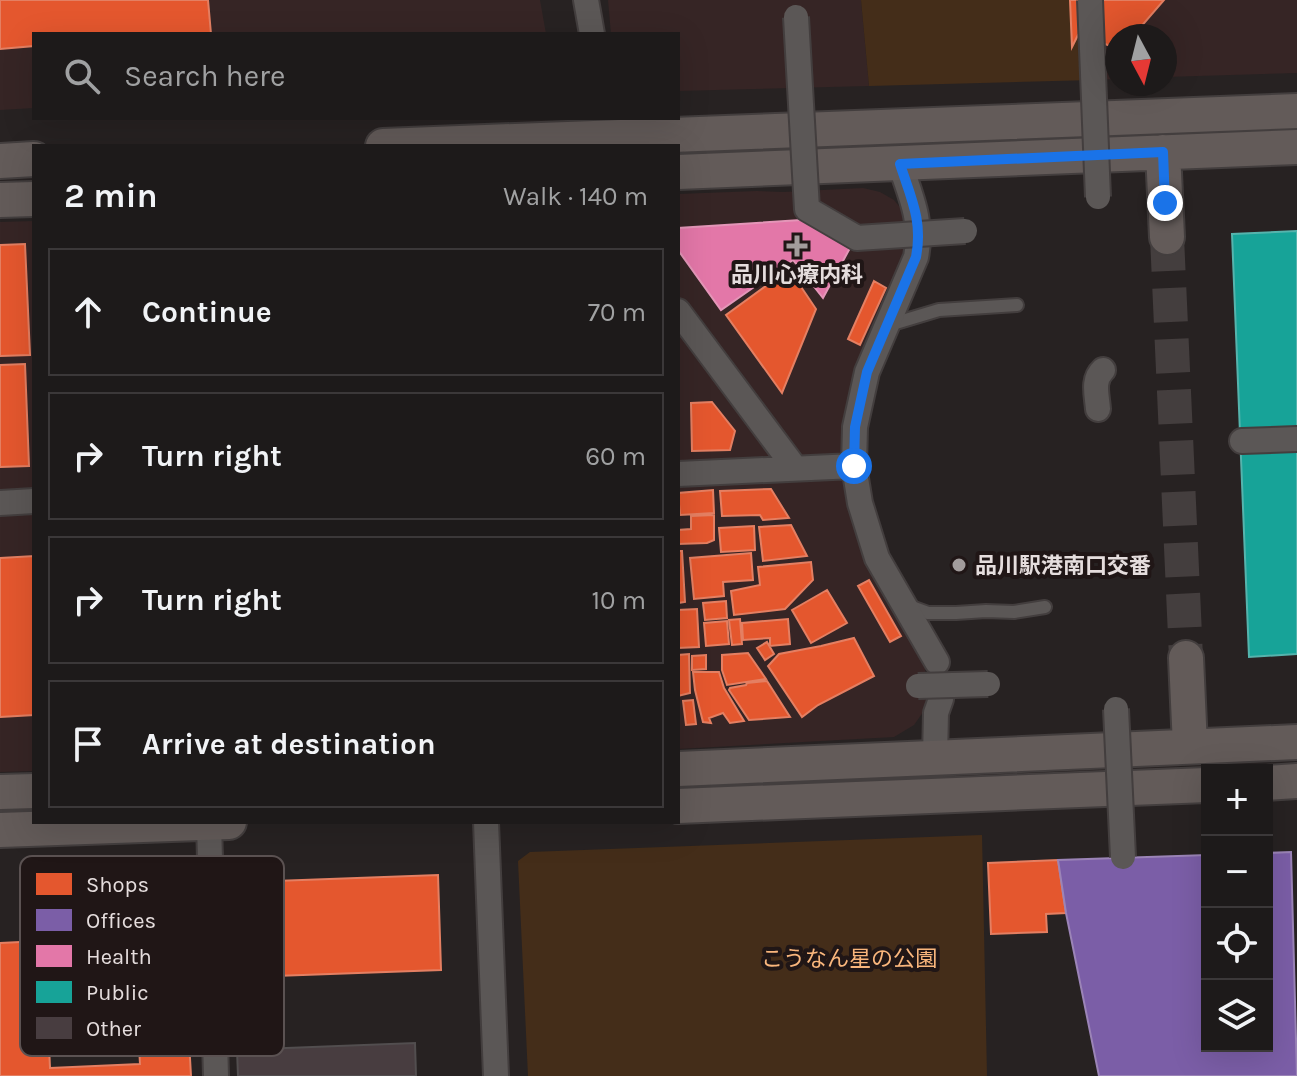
<!DOCTYPE html>
<html lang="en">
<head>
<meta charset="utf-8">
<style>
	body { margin:0; font-family:Karla,"Noto Sans JP",sans-serif; background:#2a2727; color:#f1f3f6 }
	.controls { position:absolute; right:24px; bottom:24px; display:grid; overflow:hidden; border-radius:0px; box-shadow:0 8px 32px #0002 }
	.controls button { width:72px; height:72px; display:grid; place-items:center; padding:0; border:0; border-bottom:2px solid #3b3839; background:#1d1a1a; color:#f1f3f6; font:40px sans-serif }
	.compass { position:absolute; left:1105px; top:24px; width:72px; height:72px; border-radius:50%; background:#1d1a1a; box-shadow:0 8px 32px #0002; rotate:173deg }
	.stop { position:absolute; width:24px; height:24px; margin:-18px; border:6px solid #1a73e8; border-radius:50%; background:#fff }
	.stop.end { background:#1a73e8; border-color:#fff; box-shadow:0 2px 8px #0008 }
	.list { margin:0; padding:0; list-style:none }
	h2 { display:flex; justify-content:space-between; align-items:center; height:104px; margin:0; padding:0 32px; font-size:34px }
	h2 small { font-size:26px; font-weight:400; color:#a0a1a2 }
	.list li { display:grid; grid-template-columns:52px 1fr auto; gap:24px; align-items:center; box-sizing:border-box; height:128px; margin:0 16px 16px; padding:0 16px; border:2px solid #3b3839; border-radius:0px }
	.list b { display:block; font-size:30px; white-space:nowrap }
	.list em { font-size:26px; font-style:normal; color:#a0a1a2 }
	.icon { flex:none; width:44px; height:44px; fill:none; stroke:currentColor; stroke-width:2; stroke-linecap:round; stroke-linejoin:round }
	.map { position:relative; flex:none; width:1297px; height:1076px; overflow:hidden }
	.search { position:absolute; background:#1d1a1a; box-shadow:0 8px 32px #0002; left:32px; top:32px; width:648px; height:88px; display:flex; align-items:center; gap:20px; box-sizing:border-box; padding:0 28px; border-radius:0px; color:#a0a1a2; font-size:30px }
	.panel { position:absolute; background:#1d1a1a; box-shadow:0 8px 32px #0002; left:32px; top:144px; width:648px; height:680px; border-radius:0px }
	.map>svg:first-child { display:block }
	.built { fill:#362525 }
	.green { fill:#442d19 }
	.shops { fill:#e4572e; stroke:#e47f62; stroke-width:2; fill-rule:evenodd }
	.offices { fill:#7b5ea7; stroke:#9b84b7; stroke-width:2 }
	.health { fill:#e377a8; stroke:#e496b8; stroke-width:2 }
	.public { fill:#17a398; stroke:#55b4ad; stroke-width:2 }
	.building { fill:#483d40; stroke:#524e4f; stroke-width:2 }
	.lines { fill:none; stroke-linecap:round; stroke-linejoin:round }
	.secondary-tunnel { stroke:#443e3e; stroke-width:34; stroke-dasharray:34 17; stroke-linecap:butt }
	.lane-casing { stroke:#433e3e; stroke-width:16 }
	.street-casing { stroke:#433e3e; stroke-width:28 }
	.secondary-casing { stroke:#433e3e; stroke-width:38 }
	.lane { stroke:#5b5756; stroke-width:12 }
	.street { stroke:#5b5756; stroke-width:24 }
	.secondary { stroke:#635b59; stroke-width:34 }
	.street-bridge-casing { stroke:#433e3e; stroke-width:28; stroke-linecap:butt }
	.street-bridge { stroke:#5b5756; stroke-width:24 }
	.route { stroke:#1a73e8; stroke-width:10 }
	.poi-dot { fill:#a29c9c; stroke:#201616; stroke-width:3 }
	.labels { text-anchor:middle; stroke-width:8; stroke-linejoin:round; paint-order:stroke }
	.poi-label { font-size:22px; font-weight:bold; fill:#e5dddd; stroke:#201616 }
	.park-label { font-size:22px; fill:#f9b67c; stroke:#201616 }
	.key { fill:#201616; stroke:#5b5252; stroke-width:2 }
	.key-label { font-size:22px; fill:#e5dddd }
</style>
</head>
<body>
<div class="map">
<svg width="1297" height="1076" viewBox="0 0 1297 1076">
	<rect width="100%" height="100%" fill="#272222"/>
	<path class="built" d="M0 0H540L546 34H34V108L0 110Z
		M608 0H861L869 86 678 91V34H611Z
		M1087 0H1297V73L1165 77V36H1117V79L1092 80Z
		M863 188 880 192 894 200 904 212 907 251 865 346 857 372 869 566 925 668 927 698 926 708 914 725 894 737 678 749V194L757 191 783 192Z
		M34 221V771L0 772V222Z"/>
	<path class="green" d="M861 0H1087L1092 80 869 86Z
		M982 835 987 1076H528L518 861 530 852Z"/>
	<path class="shops" d="M0 0H208L211 34H34V46L0 49Z
		M1070 0H1164L1133 36H1117V48L1078 35 1072 47Z
		M25 244 30 355 0 356V245Z
		M789 269 816 309 782 393 726 315Z
		M874 281 886 288 860 345 848 339Z
		M25 364 29 466 0 467V365Z
		M712 402 735 431 730 450 692 451 691 403Z
		M771 489 789 518 763 520 760 515 722 516 720 491Z
		M713 490 714 513 680 515 678 493Z
		M714 515V540L707 543 678 544V530L691 529V516Z
		M791 525 807 556 763 561 759 527Z
		M754 526 755 550 721 552 719 528Z
		M678 551H682L685 602 678 603Z
		M751 553 753 580 723 582 724 596 694 599 690 558Z
		M34 556V715L0 717V558Z
		M811 562 813 580 785 609 734 615 731 591 760 585 758 567Z
		M869 580 901 636 890 642 858 586Z
		M827 590 847 623 811 643 792 610Z
		M726 601 727 618 705 620 703 603Z
		M697 609 699 647 678 648V610Z
		M740 619 742 644 732 645 729 620Z
		M788 619 790 644 770 646V638L743 640 742 623Z
		M727 621 729 644 706 646 704 623Z
		M854 638 874 676 818 705 802 717 768 666 779 654 821 646Z
		M767 642 774 654 765 660 757 648Z
		M748 653 766 679 727 685 722 670V655Z
		M689 654 690 693 678 696V655Z
		M706 655V669L692 670V656Z
		M693 672H719L724 688 744 721 730 723 723 713 709 718 711 723 703 722 695 690Z
		M767 681 790 717 749 720 729 690 730 688 746 685 747 683Z
		M693 700 696 724 686 725 683 701Z
		M1058 860 1066 913 1046 914 1047 932 991 934 988 863Z
		M438 875 441 970 248 977 244 882Z
		M183 934 191 1076H0V943ZM136 994 140 1064 50 1068 47 998Z"/>
	<path class="offices" d="M1291 852 1297 1076H1099L1066 913 1058 860 1207 855V1046H1267V853Z"/>
	<path class="health" d="M816 219 850 248 823 298 793 260 721 310 678 250V228Z"/>
	<path class="public" d="M1297 231V654L1249 657 1232 234Z"/>
	<path class="building" d="M415 1043 416 1076H238L237 1050Z"/>
	<g class="lines">
		<path class="secondary-tunnel" d="M1167 237 1186 658"/>
		<g class="lane-casing">
			<path id="lane" d="M889 325 939 310 1017 305
				M906 605 928 613H956L986 611 1014 612 1045 607"/>
		</g>
		<g class="street-casing">
			<path id="street" d="M586 0 592 34
				M900 164C911 197 923 222 916 257L867 372 855 427 854 466 860 503 877 558 937 662
				M678 311 795 468
				M1098 409C1097 395 1092 380 1103 370
				M1242 441 1297 439
				M678 474 854 466
				M0 503 34 501
				M935 757 936 713 941 699
				M486 822 496 1076
				M209 823 216 1076"/>
		</g>
		<g class="secondary-casing">
			<path id="secondary" d="M383 146 1297 111
				M1163 152 1167 237
				M0 161 34 159
				M678 172 1297 147
				M0 200 34 199
				M1186 658 1190 746
				M678 769 1297 742
				M1267 783 1297 781
				M0 792 34 791
				M678 806 1207 785
				M0 830 229 822"/>
		</g>
		<use href="#lane" class="lane"/>
		<use href="#street" class="street"/>
		<use href="#secondary" class="secondary"/>
		<g class="street-bridge-casing">
			<path id="street-bridge" d="M1090 0 1098 197
				M796 17 807 209 857 238 965 231
				M918 686 988 684
				M1116 709 1123 857"/>
		</g>
		<use href="#street-bridge" class="street-bridge"/>
	</g>
	<g class="lines">
		<path class="route" d="M854 466 855 427 867 372 916 257C923 221 911 198 900 164L1163 152 1165 203"/>
	</g>
	<g class="poi-dot">
		<path d="M793 234h8v8h8v8h-8v8h-8v-8h-8v-8h8z"/>
		<circle cx="959" cy="565" r="8"/>
	</g>
	<g class="labels">
		<g class="poi-label">
			<text x="797" y="282">品川心療内科</text>
			<text x="975" y="573" text-anchor="start">品川駅港南口交番</text>
		</g>
		<g class="park-label">
			<text x="849" y="966">こうなん星の公園</text>
		</g>
	</g>
	<rect x="20" y="856" width="264" height="200" rx="12" class="key"/>
	<rect x="36" y="873" width="36" height="22" fill="#e4572e"/>
	<rect x="36" y="909" width="36" height="22" fill="#7b5ea7"/>
	<rect x="36" y="945" width="36" height="22" fill="#e377a8"/>
	<rect x="36" y="981" width="36" height="22" fill="#17a398"/>
	<rect x="36" y="1017" width="36" height="22" fill="#483d40"/>
	<g class="key-label">
		<text x="86" y="892">Shops</text>
		<text x="86" y="928">Offices</text>
		<text x="86" y="964">Health</text>
		<text x="86" y="1000">Public</text>
		<text x="86" y="1036">Other</text>
	</g>
</svg>
<div class="controls">
<button>+</button>
<button>−</button>
<button><svg class="icon" aria-label="locate" viewBox="0 0 24 24"><circle cx="12" cy="12" r="6"/><path d="M12 2v4M12 18v4M2 12h4M18 12h4"/></svg></button>
<button><svg class="icon" aria-label="layers" viewBox="0 0 24 24"><path d="M12 4l9 5-9 5-9-5zM3 14l9 5 9-5"/></svg></button>
</div>
<svg class="compass" viewBox="-18 -18 36 36"><path d="M0-13l5 13h-10z" fill="#e53935"/><path d="M0 13l5-13h-10z" fill="#a0a1a2"/></svg>
<div class="stop" style="left:854px;top:466px"></div>
<div class="stop end" style="left:1165px;top:203px"></div>
<div class="search"><svg class="icon" aria-label="search" viewBox="0 0 24 24"><circle cx="10" cy="10" r="6"/><path d="M15 15l6 6"/></svg>Search here</div>
<section class="panel">
<h2>2 min<small>Walk · 140 m</small></h2>
<ul class="list">
<li><svg class="icon" aria-label="ahead" viewBox="0 0 24 24"><path d="M12 20V5M6 11l6-6 6 6"/></svg><div><b>Continue</b></div><em>70 m</em></li>
<li><svg class="icon" aria-label="right" viewBox="0 0 24 24"><path d="M7 20v-9h11M14 6l5 5-5 5"/></svg><div><b>Turn right</b></div><em>60 m</em></li>
<li><svg class="icon" aria-label="right" viewBox="0 0 24 24"><path d="M7 20v-9h11M14 6l5 5-5 5"/></svg><div><b>Turn right</b></div><em>10 m</em></li>
<li><svg class="icon" aria-label="arrive" viewBox="0 0 24 24"><path d="M6 21V4h12l-3 4 3 4H6"/></svg><div><b>Arrive at destination</b></div></li>
</ul>
</section>
</div>
</body>
</html>
